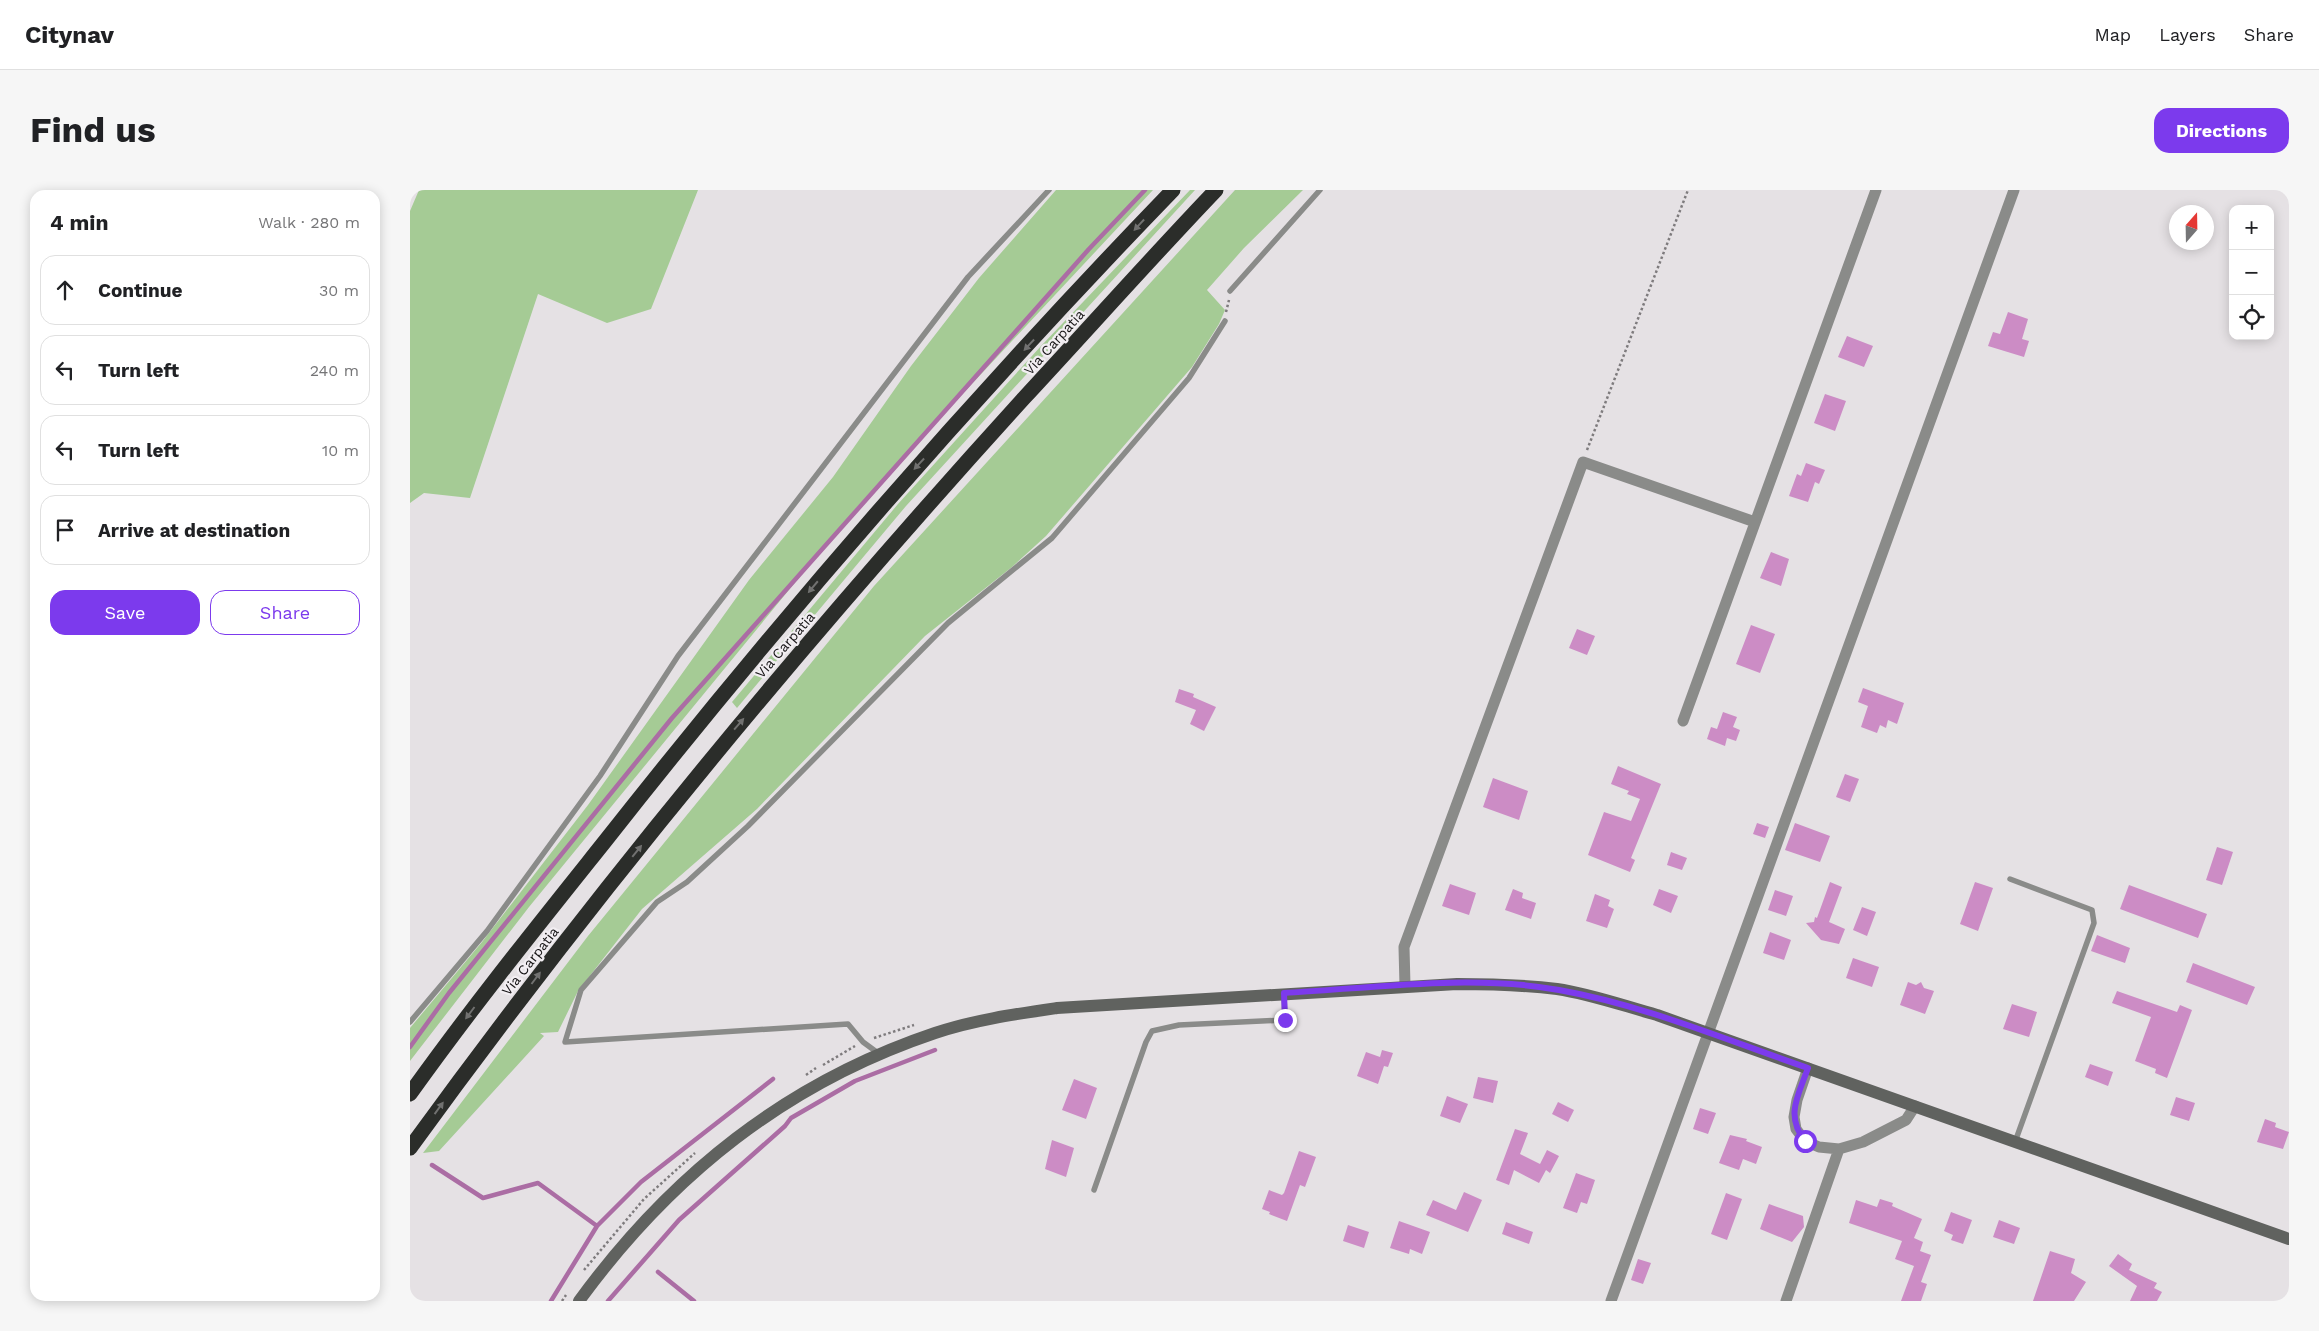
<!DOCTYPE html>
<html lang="en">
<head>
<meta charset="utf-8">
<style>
	body { margin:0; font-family:"Work Sans",sans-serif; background:#f6f6f6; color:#202124 }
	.controls { position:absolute; right:15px; top:15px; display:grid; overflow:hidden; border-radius:10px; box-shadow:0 2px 12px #0003 }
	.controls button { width:45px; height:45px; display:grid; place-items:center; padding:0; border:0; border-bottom:1px solid #e0e0e0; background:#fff; color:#202124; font:25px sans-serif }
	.compass { position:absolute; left:1759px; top:15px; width:45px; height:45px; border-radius:50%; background:#fff; box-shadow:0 2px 12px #0003; rotate:20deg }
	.stop { position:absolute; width:15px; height:15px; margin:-11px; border:4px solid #7c3aed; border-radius:50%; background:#fff }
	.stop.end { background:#7c3aed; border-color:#fff; box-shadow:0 1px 5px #0008 }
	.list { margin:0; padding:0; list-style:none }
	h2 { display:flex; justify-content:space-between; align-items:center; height:65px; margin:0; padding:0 20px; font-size:21px }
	h2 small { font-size:16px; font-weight:400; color:#757577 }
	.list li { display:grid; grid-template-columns:32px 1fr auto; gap:15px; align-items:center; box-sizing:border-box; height:70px; margin:0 10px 10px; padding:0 10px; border:1px solid #e0e0e0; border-radius:15px }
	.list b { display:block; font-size:19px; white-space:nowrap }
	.list em { font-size:16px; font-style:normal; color:#757577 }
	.actions { display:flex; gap:10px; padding:15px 20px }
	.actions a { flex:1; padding:11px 0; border:1px solid #7c3aed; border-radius:15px; text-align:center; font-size:18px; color:#7c3aed }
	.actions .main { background:#7c3aed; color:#fff }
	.icon { flex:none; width:28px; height:28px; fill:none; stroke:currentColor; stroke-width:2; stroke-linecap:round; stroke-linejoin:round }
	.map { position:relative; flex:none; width:1879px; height:1111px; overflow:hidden; border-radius:15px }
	header { display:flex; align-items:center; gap:30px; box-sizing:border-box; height:70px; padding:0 25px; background:#fff; border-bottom:1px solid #e0e0e0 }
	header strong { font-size:24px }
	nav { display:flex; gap:28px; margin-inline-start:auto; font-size:18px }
	.intro { display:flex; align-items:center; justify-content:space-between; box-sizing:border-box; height:120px; padding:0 30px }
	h1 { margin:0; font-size:35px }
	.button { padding:12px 22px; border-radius:15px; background:#7c3aed; color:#fff; font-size:18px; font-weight:700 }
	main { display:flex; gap:30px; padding:0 30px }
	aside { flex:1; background:#fff; border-radius:15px; box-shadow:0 2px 12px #0003 }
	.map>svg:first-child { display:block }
	.green { fill:#a5cb95 }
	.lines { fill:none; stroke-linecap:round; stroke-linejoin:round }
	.stream { stroke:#ab6da4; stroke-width:4.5 }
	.building { fill:#cc8cc5 }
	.path { stroke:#7e7b7d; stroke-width:2.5; stroke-dasharray:2.5 2.5; stroke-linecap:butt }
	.lane { stroke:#8a8b89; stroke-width:5.5 }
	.street { stroke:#8a8b89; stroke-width:11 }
	.secondary { stroke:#60625f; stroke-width:12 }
	.highway { stroke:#2b2d2a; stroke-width:15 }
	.oneway { fill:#717170 }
	.route { stroke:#7c3aed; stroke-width:6 }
	.labels { text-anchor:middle; stroke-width:4.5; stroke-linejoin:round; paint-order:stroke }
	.street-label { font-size:14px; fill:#151314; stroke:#f2eef2 }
</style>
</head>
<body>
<header>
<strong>Citynav</strong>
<nav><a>Map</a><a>Layers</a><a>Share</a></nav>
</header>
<div class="intro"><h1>Find us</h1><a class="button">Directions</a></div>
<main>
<aside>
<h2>4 min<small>Walk · 280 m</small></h2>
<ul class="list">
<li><svg class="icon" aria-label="ahead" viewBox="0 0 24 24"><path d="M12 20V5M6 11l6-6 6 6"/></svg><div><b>Continue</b></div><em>30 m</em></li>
<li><svg class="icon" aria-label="left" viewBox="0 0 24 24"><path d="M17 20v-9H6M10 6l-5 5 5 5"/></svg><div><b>Turn left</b></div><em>240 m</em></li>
<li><svg class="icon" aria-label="left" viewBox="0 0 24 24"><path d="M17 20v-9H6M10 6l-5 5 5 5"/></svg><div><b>Turn left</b></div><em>10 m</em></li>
<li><svg class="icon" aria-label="arrive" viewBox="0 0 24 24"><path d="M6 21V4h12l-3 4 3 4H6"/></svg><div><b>Arrive at destination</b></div></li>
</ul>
<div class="actions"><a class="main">Save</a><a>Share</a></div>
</aside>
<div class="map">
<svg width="1879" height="1111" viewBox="0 0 1879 1111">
	<rect width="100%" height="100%" fill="#e5e1e4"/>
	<path class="green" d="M9 0H288L241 119 197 133 128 104 60 308 14 303 0 313V21Z
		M646 0H743L447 317 119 717 0 871V838L72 752 178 615 339 390 423 287 501 176 569 88Z
		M780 0H785L496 316 327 518 322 512 488 314 631 156Z
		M825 0H893L834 58 797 100 815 120 809 134 782 177 636 346 602 377 515 446 347 619 232 719 168 801 148 842 130 843 134 846 29 961 13 963 178 746 464 396Z"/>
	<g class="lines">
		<path class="stream" d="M0 857 39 803 262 528 679 59 735 0
			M22 975 73 1008 128 993 187 1036
			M248 1082 284 1111
			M141 1111 187 1036 231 992 363 889
			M198 1111 269 1030 375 936 381 928 445 891 525 860"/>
	</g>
	<path class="building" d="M1598 122 1618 129 1612 149 1619 151 1614 167 1578 156 1583 142 1590 144Z
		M1437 146 1463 156 1454 177 1428 167Z
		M1415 204 1436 211 1425 241 1404 233Z
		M1396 273 1415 280 1409 294 1405 292 1398 312 1379 306 1387 284 1391 286Z
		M1361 362 1379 369 1371 396 1350 388Z
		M1341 435 1365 444 1350 483 1326 474Z
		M1167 439 1185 446 1177 465 1159 458Z
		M1453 498 1494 513 1487 534 1478 530 1476 538 1470 535 1467 543 1451 537 1458 516 1448 512Z
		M769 499 784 504 783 507 806 517 794 541 780 534 786 520 765 512Z
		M1313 522 1327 527 1323 537 1330 540 1326 551 1317 548 1315 556 1297 549 1301 537 1307 539Z
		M1208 576 1251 594 1221 668 1225 670 1220 682 1178 665 1194 622 1221 631 1230 609 1217 604 1219 601 1201 594Z
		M1435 584 1449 589 1440 612 1426 607Z
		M1083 588 1118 601 1109 630 1073 617Z
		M1347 633 1359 637 1355 648 1343 644Z
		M1385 633 1420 646 1410 672 1375 660Z
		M1807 657 1823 662 1812 695 1796 690Z
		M1261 662 1277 668 1272 680 1257 675Z
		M1420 692 1432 697 1419 732 1435 739 1429 754 1411 750 1396 733 1404 732 1405 727 1407 728Z
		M1565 692 1583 698 1568 741 1550 734Z
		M1040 694 1066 703 1059 725 1032 716Z
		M1719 695 1797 724 1788 748 1710 719Z
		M1103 699 1113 703 1112 708 1126 713 1121 729 1095 720Z
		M1249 699 1268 706 1261 723 1243 715Z
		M1365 700 1383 706 1376 726 1358 720Z
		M1185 704 1200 710 1198 716 1204 719 1197 738 1176 731Z
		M1452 717 1466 722 1457 746 1443 740Z
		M1360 742 1381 750 1374 770 1353 763Z
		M1687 745 1720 758 1715 773 1681 761Z
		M1443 768 1469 777 1462 797 1436 788Z
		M1783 773 1845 797 1837 815 1776 792Z
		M1498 792 1506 795 1511 792 1514 798 1524 801 1515 824 1490 815Z
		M1707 801 1767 822 1770 815 1782 820 1757 888 1745 883 1746 879 1725 871 1741 827 1702 813Z
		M1602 814 1627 822 1619 847 1593 839Z
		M972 860 983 863 978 877 974 876 968 894 947 886 956 862 970 867Z
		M1680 874 1703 882 1698 896 1675 887Z
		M1068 887 1088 891 1083 913 1063 908Z
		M664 889 687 898 676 929 652 920Z
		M1037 906 1058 914 1050 933 1030 926Z
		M1766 907 1785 913 1779 931 1760 925Z
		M1148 912 1164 920 1158 932 1142 924Z
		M1290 918 1306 923 1298 944 1283 939Z
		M1855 929 1866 933 1865 937 1879 942 1873 959 1847 952Z
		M1105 939 1118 943 1110 964 1130 974 1137 960 1149 966 1140 983 1136 980 1129 993 1104 980 1099 995 1086 990Z
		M1320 945 1337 949 1336 951 1352 957 1346 974 1333 969 1329 980 1309 973Z
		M642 950 664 958 656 987 635 979Z
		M889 961 906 967 895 997 890 995 877 1031 859 1024 860 1022 852 1019 859 1000 872 1005 874 1003Z
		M1166 983 1185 990 1177 1014 1171 1012 1167 1023 1153 1018Z
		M1054 1002 1072 1010 1058 1042 1016 1025 1023 1010 1046 1020Z
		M1316 1003 1332 1009 1317 1050 1301 1044Z
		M1470 1009 1483 1013 1482 1016 1512 1029 1504 1048 1513 1052 1510 1061 1521 1065 1511 1092 1517 1094 1511 1111H1491L1504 1076 1485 1069 1492 1051 1439 1033 1446 1010 1467 1017Z
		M1359 1014 1393 1026 1394 1037 1382 1052 1350 1039Z
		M1541 1022 1562 1030 1553 1054 1541 1050 1543 1045 1534 1041Z
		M1589 1030 1610 1038 1604 1054 1583 1047Z
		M989 1031 1020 1042 1012 1064 1000 1059 999 1064 980 1058Z
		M1096 1032 1123 1042 1119 1054 1092 1044Z
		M938 1035 959 1042 954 1058 933 1051Z
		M1640 1061 1665 1069 1661 1083 1676 1092 1664 1111H1623Z
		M1708 1064 1722 1074 1719 1080 1747 1093 1744 1098 1752 1102 1747 1111H1720L1727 1096 1699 1076Z
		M1228 1069 1241 1073 1233 1094 1221 1090Z"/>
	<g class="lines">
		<path class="path" d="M816 122 819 110
			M1177 260 1278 0
			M464 848 504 835
			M413 875 445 856
			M396 885 406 878
			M174 1080 234 1009 285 963
			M152 1111 156 1105"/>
		<path class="lane" d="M820 101 910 0
			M1600 689 1682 720 1684 733 1605 952
			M0 832 77 741 190 586 268 466 558 87 639 0
			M468 863 453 852 438 834 155 852 171 800 247 712 277 692 338 636 538 433 642 348 779 188 815 131
			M684 1000 736 852 742 841 769 835 875 830 874 805"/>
		<path class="street" d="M1273 531 1466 0
			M995 796 994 757 1173 272 1345 332
			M1398 878 1387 910 1384 927 1386 939 1395 951 1409 957 1429 959 1453 952 1496 930 1505 916
			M1201 1111 1604 0
			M1376 1111 1429 959"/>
		<path class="secondary" d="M169 1111C261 985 376 893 525 843 564 830 606 824 647 818L1047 794C1081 794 1114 795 1147 799 1181 804 1214 816 1247 825L1879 1049"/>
		<path class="highway" d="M0 904C62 817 129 734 196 650 374 424 563 207 763 0
			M0 958C190 696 397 447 614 208 678 139 741 68 806 0"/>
	</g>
	<defs><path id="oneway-solid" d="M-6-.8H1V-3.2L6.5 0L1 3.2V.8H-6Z" transform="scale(1.25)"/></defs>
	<g class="oneway">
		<use href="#oneway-solid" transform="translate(729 35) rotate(133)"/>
		<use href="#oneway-solid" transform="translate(619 155) rotate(133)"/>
		<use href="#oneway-solid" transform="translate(509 274) rotate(133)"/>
		<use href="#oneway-solid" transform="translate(403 397) rotate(130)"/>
		<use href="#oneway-solid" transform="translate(329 534) rotate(-49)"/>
		<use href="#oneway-solid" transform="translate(227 661) rotate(-51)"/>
		<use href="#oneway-solid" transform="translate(126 788) rotate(-53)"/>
		<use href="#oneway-solid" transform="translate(60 823) rotate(127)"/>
		<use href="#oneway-solid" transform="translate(29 918) rotate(-54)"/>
	</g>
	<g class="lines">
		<path class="route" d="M875 830 874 803C962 798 1063 784 1149 800 1234 815 1316 850 1398 878 1388 906 1375 926 1395 951"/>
	</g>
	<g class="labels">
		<g class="street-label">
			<text transform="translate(644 152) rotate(-48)" y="5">Via Carpatia</text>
			<text transform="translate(375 455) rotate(-49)" y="5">Via Carpatia</text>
			<text transform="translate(120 771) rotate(-52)" y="5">Via Carpatia</text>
		</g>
	</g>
</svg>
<div class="controls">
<button>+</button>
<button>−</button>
<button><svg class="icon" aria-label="locate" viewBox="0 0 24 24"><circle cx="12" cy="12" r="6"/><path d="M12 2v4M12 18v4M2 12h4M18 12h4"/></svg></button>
</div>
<svg class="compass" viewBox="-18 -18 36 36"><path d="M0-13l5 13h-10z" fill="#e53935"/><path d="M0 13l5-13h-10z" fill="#757577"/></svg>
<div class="stop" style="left:1395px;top:951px"></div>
<div class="stop end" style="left:875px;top:830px"></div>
</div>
</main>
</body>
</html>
